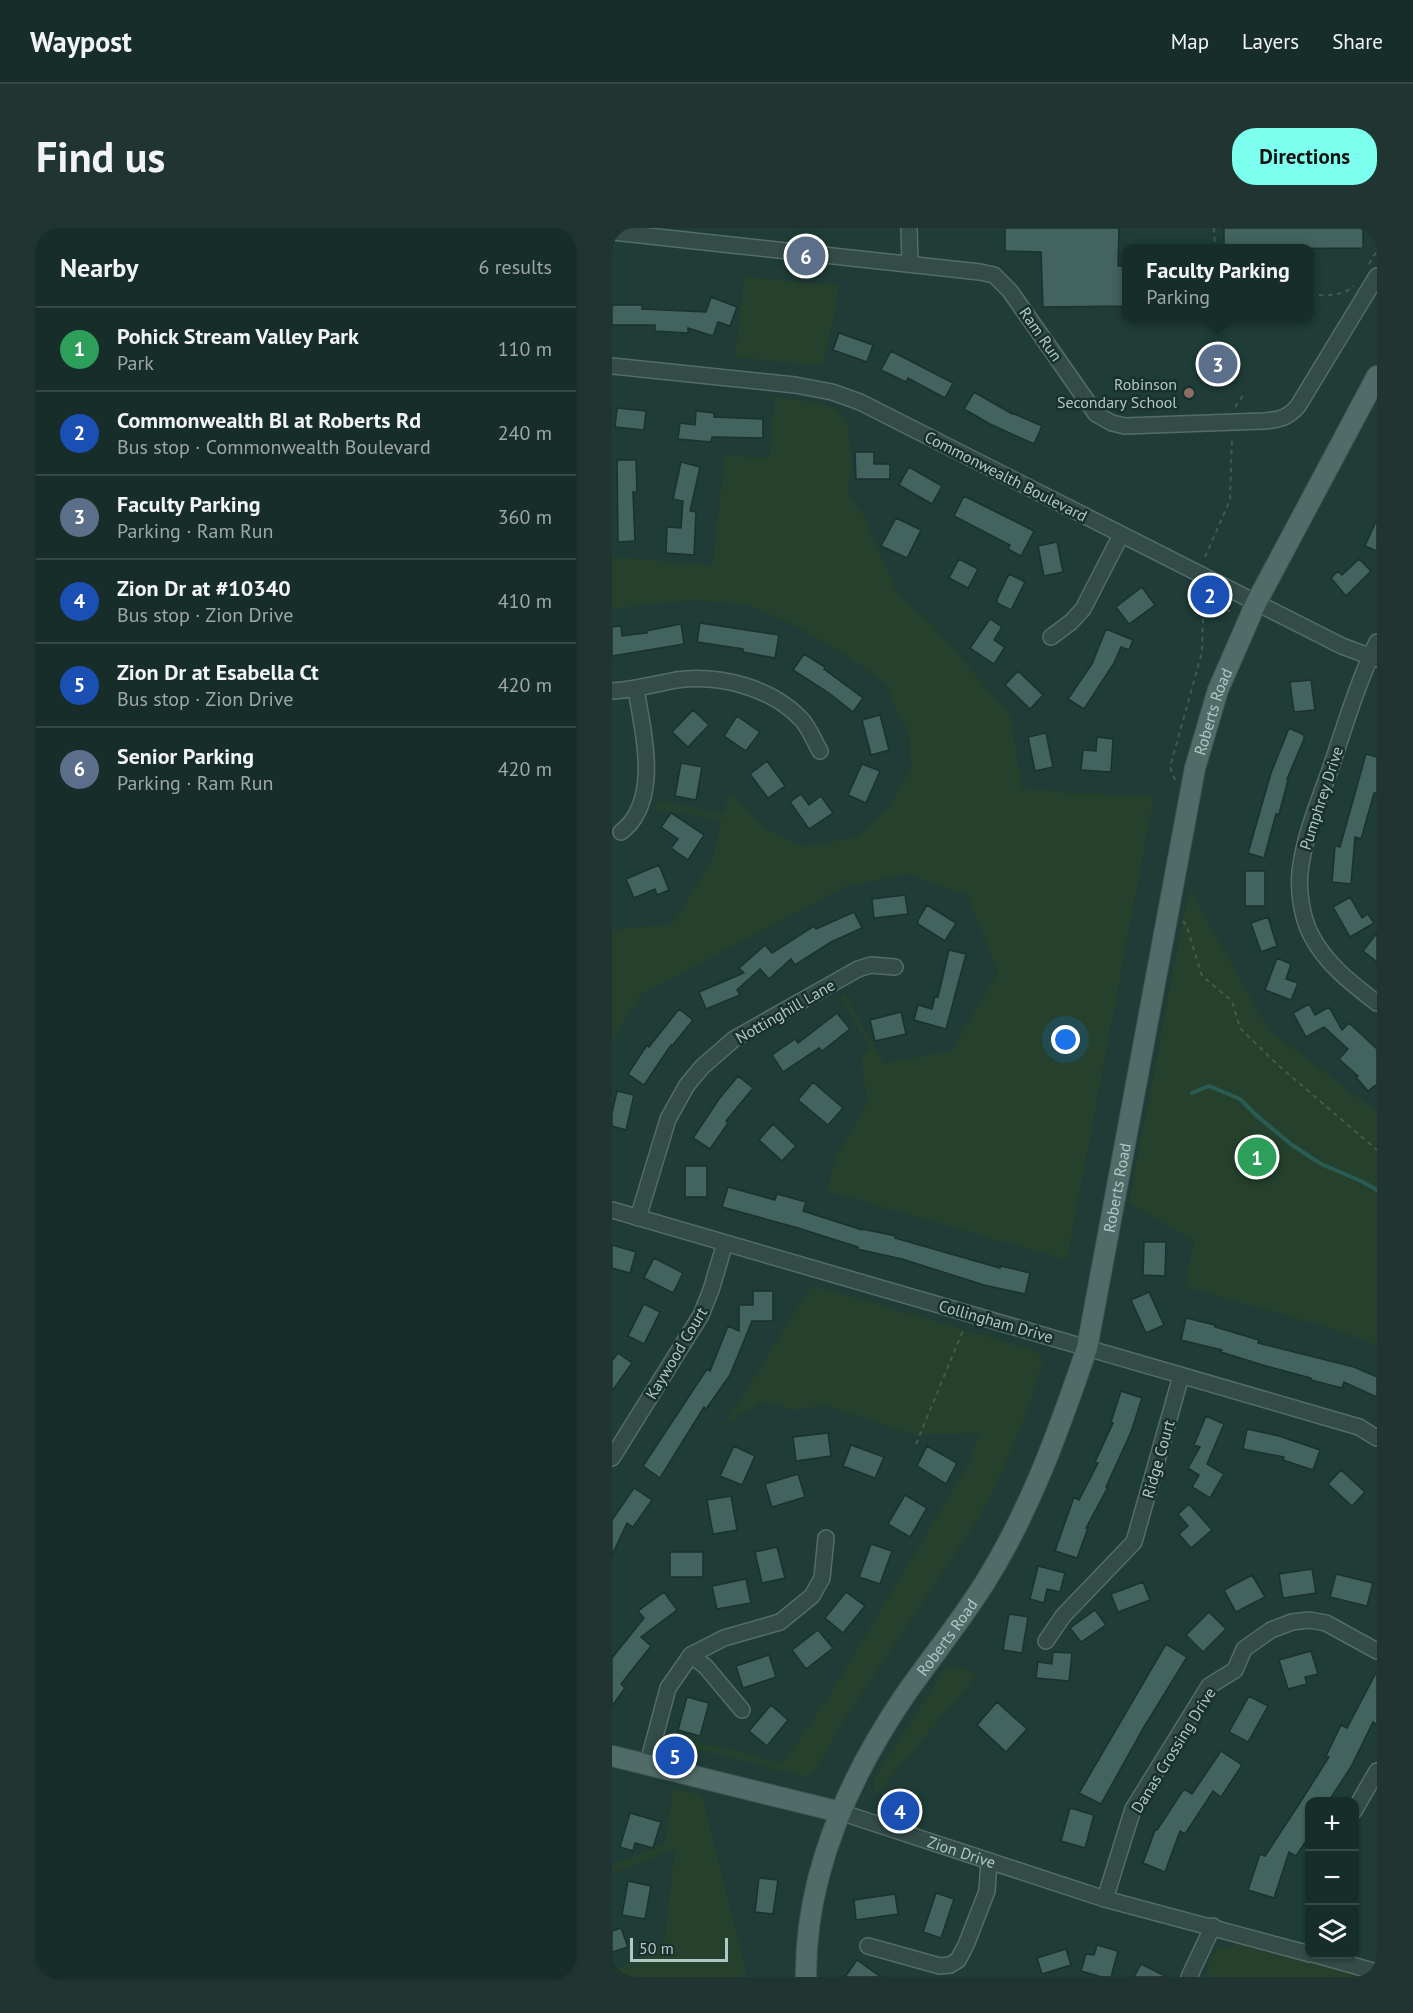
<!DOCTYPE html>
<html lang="en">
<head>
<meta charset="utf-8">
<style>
	body { margin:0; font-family:"PT Sans",sans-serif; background:#203531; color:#f1f3f6 }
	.controls { position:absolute; right:18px; bottom:18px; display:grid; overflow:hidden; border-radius:12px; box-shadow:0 2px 4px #0004 }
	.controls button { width:54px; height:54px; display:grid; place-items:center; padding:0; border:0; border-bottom:2px solid #364946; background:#172d29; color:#f1f3f6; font:30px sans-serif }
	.scale { position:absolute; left:18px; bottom:15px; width:98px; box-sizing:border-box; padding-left:6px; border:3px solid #aec8c5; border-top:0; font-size:16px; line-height:21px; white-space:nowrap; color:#aec8c5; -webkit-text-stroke:4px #19302d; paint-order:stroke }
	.you { position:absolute; left:454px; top:812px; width:21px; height:21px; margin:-15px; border:4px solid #fff; border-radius:50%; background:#1a73e8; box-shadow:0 0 0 9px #1a73e833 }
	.badge { display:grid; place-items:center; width:39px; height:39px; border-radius:50%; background:#7cffee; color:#fff; font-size:20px; font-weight:700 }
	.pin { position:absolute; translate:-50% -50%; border:3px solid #fff; box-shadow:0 2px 6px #0006 }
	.popup { position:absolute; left:510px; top:16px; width:192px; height:78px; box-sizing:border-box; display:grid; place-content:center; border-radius:12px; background:#172d29; filter:drop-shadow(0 2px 4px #0005); font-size:20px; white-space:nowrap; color:#9ea8a8 }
	.popup b { font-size:22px; color:#f1f3f6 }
	.popup::after { content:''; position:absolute; left:50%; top:100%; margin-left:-12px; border:12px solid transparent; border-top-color:#172d29 }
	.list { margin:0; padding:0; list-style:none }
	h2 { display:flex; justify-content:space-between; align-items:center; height:78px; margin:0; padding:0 24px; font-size:26px }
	h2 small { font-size:20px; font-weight:400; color:#9ea8a8 }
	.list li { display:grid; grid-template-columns:39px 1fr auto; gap:18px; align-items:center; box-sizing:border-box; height:84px; padding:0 24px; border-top:2px solid #364946 }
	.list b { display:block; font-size:22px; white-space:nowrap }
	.list p { margin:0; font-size:20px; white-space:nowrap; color:#9ea8a8 }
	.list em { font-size:20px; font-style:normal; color:#9ea8a8 }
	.icon { flex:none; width:33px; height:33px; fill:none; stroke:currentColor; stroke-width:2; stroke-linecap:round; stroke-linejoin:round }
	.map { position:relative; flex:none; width:765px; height:1749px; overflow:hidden; border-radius:24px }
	header { display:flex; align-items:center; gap:36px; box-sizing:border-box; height:84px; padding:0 30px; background:#172d29; border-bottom:2px solid #364946 }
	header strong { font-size:28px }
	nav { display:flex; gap:33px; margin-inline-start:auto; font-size:21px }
	.intro { display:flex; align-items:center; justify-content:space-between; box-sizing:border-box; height:144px; padding:0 36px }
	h1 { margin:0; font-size:42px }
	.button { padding:15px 27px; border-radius:24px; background:#7cffee; color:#111; font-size:21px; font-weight:700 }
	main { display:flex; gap:36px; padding:0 36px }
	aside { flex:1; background:#172d29; border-radius:24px; box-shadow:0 2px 4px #0004 }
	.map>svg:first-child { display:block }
	.green { fill:#25412d }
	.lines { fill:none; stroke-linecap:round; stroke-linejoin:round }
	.stream { stroke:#2a5c54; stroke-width:4 }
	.building { fill:#42635e; stroke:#1b322f; stroke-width:1.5 }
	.minor-casing { stroke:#546c69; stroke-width:18 }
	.major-casing { stroke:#405855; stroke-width:22 }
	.path { stroke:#415c4b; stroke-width:2; stroke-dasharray:4.5 4.5; stroke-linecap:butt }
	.minor { stroke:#334c48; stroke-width:15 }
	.major { stroke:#516c68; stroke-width:20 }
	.education-dot { fill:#8d6e63; stroke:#19302d; stroke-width:2 }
	.labels { text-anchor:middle; stroke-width:5; stroke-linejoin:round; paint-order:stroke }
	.street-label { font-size:16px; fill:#aec8c5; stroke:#19302d }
	.poi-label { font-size:16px; fill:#aec8c5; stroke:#19302d; text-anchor:end }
</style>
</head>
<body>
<header>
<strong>Waypost</strong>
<nav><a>Map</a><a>Layers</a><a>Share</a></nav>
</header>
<div class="intro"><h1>Find us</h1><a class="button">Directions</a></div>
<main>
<aside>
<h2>Nearby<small>6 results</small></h2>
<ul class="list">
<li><span class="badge" style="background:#2e9e5b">1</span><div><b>Pohick Stream Valley Park</b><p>Park</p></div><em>110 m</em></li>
<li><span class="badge" style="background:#1a4fb4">2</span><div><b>Commonwealth Bl at Roberts Rd</b><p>Bus stop · Commonwealth Boulevard</p></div><em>240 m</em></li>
<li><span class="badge" style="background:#5c6f8a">3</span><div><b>Faculty Parking</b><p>Parking · Ram Run</p></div><em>360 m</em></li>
<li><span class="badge" style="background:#1a4fb4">4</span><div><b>Zion Dr at #10340</b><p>Bus stop · Zion Drive</p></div><em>410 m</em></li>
<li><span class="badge" style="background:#1a4fb4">5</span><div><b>Zion Dr at Esabella Ct</b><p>Bus stop · Zion Drive</p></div><em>420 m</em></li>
<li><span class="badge" style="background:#5c6f8a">6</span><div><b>Senior Parking</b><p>Parking · Ram Run</p></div><em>420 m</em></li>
</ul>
</aside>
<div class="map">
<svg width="765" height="1749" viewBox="0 0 765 1749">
	<rect width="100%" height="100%" fill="#1f3c37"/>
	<path class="green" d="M132 49 228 58 211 138 123 129Z
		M163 169 194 173 225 181 236 197 240 241 235 267 250 284 286 367 317 393 399 488 410 560 455 565 542 569 455 1032 215 963 224 929 255 875 249 827 258 821 229 768 233 766 272 836 340 822 386 744 355 667 294 646 232 659 29 767 0 813V702L60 696 100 632 110 592 44 581 45 573 111 585 118 564 155 602 193 618 244 609 276 579 299 541 297 503 283 481 274 456 234 427 186 399 135 376 78 372 0 381V330H17L100 338 113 227 157 231Z
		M577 660 657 802 765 884V1117L708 1097 573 1059 582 1014 517 974Z
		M200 1057 422 1122 428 1127 430 1135C415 1191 391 1245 364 1295L230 1496 204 1541 197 1548H190L102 1525 58 1516 48 1507 52 1504 62 1511 127 1523 170 1536 218 1467 358 1233 367 1205 301 1207 211 1177 185 1182 149 1174 112 1197Z
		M336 1437 366 1446 264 1567 261 1557 263 1548Z
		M61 1561 90 1567 135 1749H0V1744L52 1716 63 1621 1 1645 0 1637 53 1615Z
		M622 1713 746 1747 745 1749H592C598 1734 600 1716 620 1719Z"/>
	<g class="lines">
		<path class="stream" d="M580 865 597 858 628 871 645 888 680 917 709 936 749 953 765 962"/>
	</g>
	<path class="building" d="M393 0H507L506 38H514V78L431 79 429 24 393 23Z
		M612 0H751V20L612 21Z
		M99 69 125 79 118 98 106 94 101 108 76 100V105L43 103V97H0V77H30V81L94 84Z
		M227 105 261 117 255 134 221 122Z
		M279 123 341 155 333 170 296 150 294 154 269 142Z
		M362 164 400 186V185L430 198 422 216 378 196 352 181Z
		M5 180 34 183 32 202 3 199Z
		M84 183 102 185V189L151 191V210L100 209 99 214 66 211 68 195 83 197Z
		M243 224H262V236H278V251H244Z
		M5 232H24L25 264H21L23 313 6 314Z
		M69 234 88 239 78 283 84 284 82 327 54 325 55 299 69 300 71 273 61 271Z
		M297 239 330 258 320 276 287 257Z
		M352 268 422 303 409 328 396 321 398 317 342 288Z
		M284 290 309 302 295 330 269 318Z
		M765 291V323L753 318Z
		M445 314 451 344 432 348 426 318Z
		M347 331 366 341 356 360 337 350Z
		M747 331 759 343 734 368 719 350 726 343 730 347Z
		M397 346 413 354 399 382 385 375V371Z
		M530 359 543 377 517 396 504 379Z
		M378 391 390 399 382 412 393 419 382 436 358 420Z
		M88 395 167 407 163 430 131 424V421L85 414Z
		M69 396 72 416 0 428V399L9 398 10 408 35 405 34 403Z
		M494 401 521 412 517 422 509 419 502 435 472 481 456 471 480 436Z
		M192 426 213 439 212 441 251 470 241 484 217 465 181 442Z
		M406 443 431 467 418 481 393 457Z
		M699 452 703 482 682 484 678 454Z
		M81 482 97 497 76 519 60 504Z
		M268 487 277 522 259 527 250 492Z
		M125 488 148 504 134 523 112 508Z
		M677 500 692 507V511L675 551 676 552 667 586H664L652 630 636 625 659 545Z
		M434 505 441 539 423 543 416 509Z
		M485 509 501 511 499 544 469 542 471 522 484 523Z
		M754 526 765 529V565H762L749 611 743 609 739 656 720 654 723 618 728 619Z
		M155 533 173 558 156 570 138 546Z
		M69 535 90 539 84 572 63 568Z
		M250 536 268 543 254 575 236 567Z
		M189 566 197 577 209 568 221 585 197 601 178 574Z
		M59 585 92 607 76 632 59 620 66 611 49 599Z
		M47 637 57 662 45 667 43 661 22 670 14 651Z
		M633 643H653V678H633Z
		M293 667 296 686 262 690 260 671Z
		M738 669 750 690 756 686 762 695 738 709 721 679Z
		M315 677 344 695 333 713 306 696V692Z
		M242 684 250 700 219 714 183 737 179 731 157 751 148 741 125 762 128 767 94 781 87 764 132 745 127 740 153 717 160 725 202 698 204 701Z
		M656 689 665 718 649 724 639 695Z
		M765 705V734L751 723Z
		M337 722 354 726 334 801 302 792 306 777 320 781 323 768 326 769Z
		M665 730 679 736 674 751 686 755 679 772 653 762Z
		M697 776 703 787 717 779 730 802 737 795 765 821V856L756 863 744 849 746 848 727 831 736 821 712 799 694 809 681 785Z
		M67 781 81 792 60 818 59 817 32 857 16 846 35 817 37 819Z
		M289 784 294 806 263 813 258 792Z
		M225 785 238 801 210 823 207 820 171 844 160 827 183 811 186 815Z
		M126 848 141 860 114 893 116 895 98 921 81 910 107 871Z
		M201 854 231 880 216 897 186 872Z
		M5 863 22 867 14 902 0 898V885Z
		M161 896 184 918 170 933 147 912Z
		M73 938H95V969H73Z
		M116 959 163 972 165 966 194 974 191 983 250 1002V1001L284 1008 283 1010 388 1040 389 1038 418 1045 413 1066 372 1057 290 1031 245 1021 246 1019 186 1000 110 979Z
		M532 1014H554L553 1048 531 1047Z
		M0 1017 24 1024 18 1045 0 1040Z
		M42 1030 71 1045 61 1065 32 1050Z
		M141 1063H161V1093H140L118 1147 94 1181 92 1179 48 1250 31 1238 95 1141 98 1143 116 1098 127 1103V1077H141Z
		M537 1064 552 1097 534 1105 519 1072Z
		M32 1076 48 1084 32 1116 16 1108Z
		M574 1090 603 1097V1099L647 1112 646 1115 742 1139 765 1149V1169L732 1154 730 1160 699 1152V1150L654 1138 609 1124 610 1122 569 1112Z
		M6 1125 20 1135 0 1163V1133Z
		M509 1163 530 1170 519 1204 494 1259H496L474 1300H476L465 1330 443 1323 462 1269 467 1272 486 1235 483 1234 501 1195 499 1194Z
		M594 1188 612 1196 595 1236 612 1246 598 1270 580 1259 587 1247 576 1240 588 1219 582 1217Z
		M635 1201 667 1208 708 1222 701 1242 671 1232 672 1229 631 1221Z
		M216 1205 219 1228 184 1233 181 1209Z
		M239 1217 272 1229 263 1250 231 1238Z
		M122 1218 143 1228 130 1257 108 1248Z
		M315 1218 345 1235 334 1256 305 1238Z
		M729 1242 753 1264 740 1278 716 1256Z
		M186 1246 193 1269 160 1279 153 1256Z
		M22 1260 40 1272 21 1299 15 1295 0 1327V1292Z
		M293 1267 315 1280 298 1309 276 1296Z
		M119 1268 125 1302 101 1306 95 1272Z
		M577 1276 600 1302 579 1320 567 1306 576 1298 566 1286Z
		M259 1316 280 1323 268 1356 247 1349Z
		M165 1319 173 1350 150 1355 143 1324Z
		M58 1324H91V1349H58Z
		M426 1338 453 1345 448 1364 435 1361 432 1375 418 1371Z
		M700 1341 704 1365 671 1370 667 1346Z
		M724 1346 761 1355 755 1378 718 1369Z
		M640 1347 653 1369 624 1384 612 1362Z
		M134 1351 139 1375 105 1381 100 1358Z
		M531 1354 538 1372 506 1384 499 1366Z
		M52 1364 65 1382 29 1409 39 1418 9 1456 13 1460 0 1478V1430L32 1390 26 1383Z
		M234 1364 253 1378 231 1405 213 1390Z
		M483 1382 494 1397 469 1414 458 1400Z
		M597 1384 614 1401 591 1424 574 1407Z
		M397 1386 416 1389 410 1425 391 1422Z
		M206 1402 221 1420 194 1441 180 1422Z
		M554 1416 575 1429 532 1499 489 1576 467 1565Z
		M699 1423 706 1446 693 1449 695 1456 676 1461 667 1432Z
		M441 1424 460 1425 457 1453 424 1450 426 1434 440 1436Z
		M157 1427 164 1449 131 1460 124 1438Z
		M765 1443V1497L761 1494 739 1539 716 1574H698V1607L684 1628 677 1624 662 1670 636 1662 648 1626 653 1628 691 1570 717 1529 714 1528 729 1497 735 1500Z
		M637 1468 656 1478 636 1514 617 1504Z
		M75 1469 97 1475 88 1508 66 1502Z
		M385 1474 415 1501 394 1524 365 1497Z
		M159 1477 176 1492 155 1518 137 1503Z
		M609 1523 630 1537 609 1569 601 1563 573 1606 568 1603 553 1644 531 1635 543 1602H545L572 1561 580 1566Z
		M458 1580 482 1587 473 1620 449 1613Z
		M18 1585 49 1594 41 1620 23 1615 21 1623 8 1619Z
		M147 1650 166 1652 161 1686 143 1684Z
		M16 1653 39 1658 33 1691 10 1687Z
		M324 1665 342 1671 329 1710 311 1704Z
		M283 1666 286 1686 244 1692 242 1672Z
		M9 1700 16 1719 0 1724V1703Z
		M485 1717 506 1723 499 1749H490L469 1743 474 1726 482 1727Z
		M454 1721 459 1737 430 1746 425 1730Z
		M245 1732 269 1749H233Z
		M529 1736 555 1749H522Z"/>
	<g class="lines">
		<g class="minor-casing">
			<g id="minor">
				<path d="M297 0 298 36"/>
				<path d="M0 4 368 44 382 47 398 63 484 186 500 195 513 198 651 193C667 192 676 190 686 178L765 48"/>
				<path d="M0 138 183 157 220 164 248 174 730 418 765 431"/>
				<path d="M439 409 459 394 471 381 509 307"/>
				<path d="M765 414C746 454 733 497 719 539 707 573 692 608 688 644 686 663 690 690 699 707 714 736 739 755 765 775"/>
				<path d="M0 463C22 462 43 456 64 452 106 446 159 459 189 491 197 499 202 513 208 523"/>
				<path d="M9 604C14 600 19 595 22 590 45 555 30 499 24 461"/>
				<path d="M0 982 747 1199 765 1210"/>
				<path d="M26 990 56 891 75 857 90 839 122 811 246 741 259 737 283 739"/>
				<path d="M0 1230 89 1087 99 1062 113 1015"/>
				<path d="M434 1413 451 1388 522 1314 569 1148"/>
				<path d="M79 1427 94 1439 130 1482"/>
				<path d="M36 1535 56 1460 79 1427 112 1410 168 1394 200 1368 210 1350 214 1310"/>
				<path d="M742 1583 765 1543"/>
				<path id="s1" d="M228 1584 493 1671 698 1726"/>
				<path d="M493 1671 521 1581 597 1458 623 1442 632 1421 659 1402 680 1394 697 1392 714 1395 765 1423"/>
				<path d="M256 1718 328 1738 338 1737 346 1732 354 1717 375 1663 377 1633"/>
				<path d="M701 1726 765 1744"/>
				<path d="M577 1749 601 1698"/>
			</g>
		</g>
		<g class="major-casing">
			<g id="major">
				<path d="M0 1528 228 1584"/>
				<path id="s2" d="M194 1749C193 1646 236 1551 293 1467 319 1430 348 1394 372 1356 418 1283 447 1202 475 1120L583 540 606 462 644 375 765 148"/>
			</g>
		</g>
		<path class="path" d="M602 0 603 21
			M757 36 765 23
			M698 67C714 67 730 69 742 58
			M623 179 632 166
			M593 329 618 272 620 208
			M563 552 558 539 590 424 591 387 598 371 622 386
			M571 693 575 699 590 748 620 773 628 800 666 837 765 922
			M304 1216 352 1100"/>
		<use href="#minor" class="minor"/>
		<use href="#major" class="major"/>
	</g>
	<circle class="education-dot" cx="577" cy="165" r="6"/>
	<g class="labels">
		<g class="street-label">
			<text transform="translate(429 106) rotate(55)" y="6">Ram Run</text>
			<text transform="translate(394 248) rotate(27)" y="6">Commonwealth Boulevard</text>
			<text dy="6" stroke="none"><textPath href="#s2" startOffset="1347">Roberts Road</textPath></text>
			<text transform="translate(709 570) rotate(-72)" y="6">Pumphrey Drive</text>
			<text transform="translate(173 783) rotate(-30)" y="6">Nottinghill Lane</text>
			<text dy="6" stroke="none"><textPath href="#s2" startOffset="861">Roberts Road</textPath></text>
			<text transform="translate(384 1093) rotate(16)" y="6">Collingham Drive</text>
			<text transform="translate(64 1125) rotate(-59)" y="6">Kaywood Court</text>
			<text transform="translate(546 1231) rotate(-74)" y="6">Ridge Court</text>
			<text dy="6" stroke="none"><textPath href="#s2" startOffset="375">Roberts Road</textPath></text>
			<text transform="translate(561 1522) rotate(-58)" y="6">Danas Crossing Drive</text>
			<text dy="6" stroke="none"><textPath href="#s1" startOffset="128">Zion Drive</textPath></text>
		</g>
		<g class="poi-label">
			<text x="565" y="162">Robinson<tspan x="565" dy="18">Secondary School</tspan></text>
		</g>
	</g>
</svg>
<div class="controls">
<button>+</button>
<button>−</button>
<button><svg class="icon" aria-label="layers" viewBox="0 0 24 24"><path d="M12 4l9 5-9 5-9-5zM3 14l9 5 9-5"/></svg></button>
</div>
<div class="scale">50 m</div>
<div class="you"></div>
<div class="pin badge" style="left:645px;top:929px;background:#2e9e5b">1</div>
<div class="pin badge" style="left:598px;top:367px;background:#1a4fb4">2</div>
<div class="pin badge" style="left:606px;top:136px;background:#5c6f8a">3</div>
<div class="popup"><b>Faculty Parking</b>Parking</div>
<div class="pin badge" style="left:288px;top:1583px;background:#1a4fb4">4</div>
<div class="pin badge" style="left:63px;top:1528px;background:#1a4fb4">5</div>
<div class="pin badge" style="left:194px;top:28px;background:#5c6f8a">6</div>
</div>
</main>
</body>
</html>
